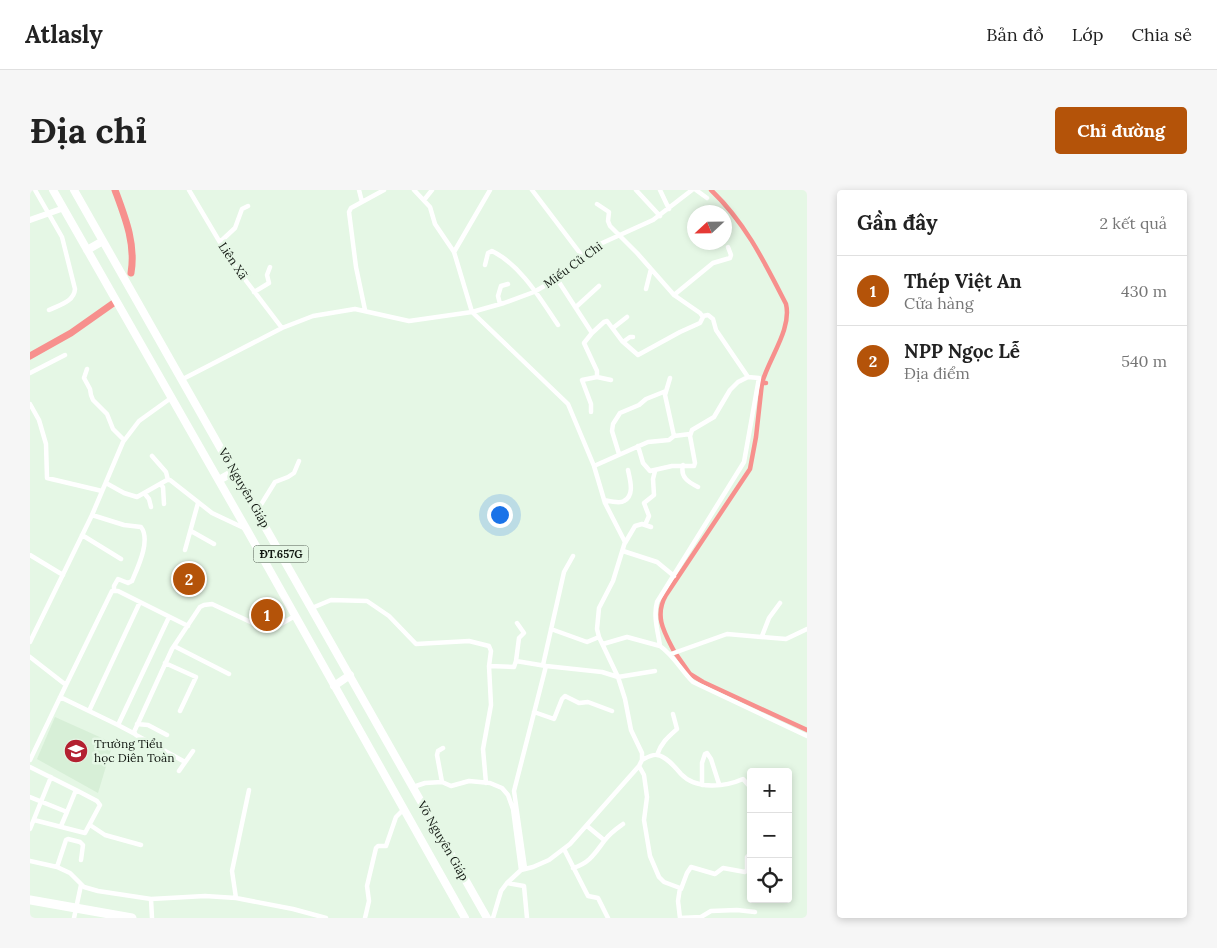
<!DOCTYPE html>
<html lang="vi">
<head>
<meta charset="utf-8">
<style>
	body { margin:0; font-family:Lora,serif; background:#f6f6f6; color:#222 }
	.controls { position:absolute; right:15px; bottom:15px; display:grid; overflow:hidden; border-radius:5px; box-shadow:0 2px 8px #0003 }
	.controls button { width:45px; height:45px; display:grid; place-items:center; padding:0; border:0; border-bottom:1px solid #e0e0e0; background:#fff; color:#222; font:25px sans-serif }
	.compass { position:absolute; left:657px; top:15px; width:45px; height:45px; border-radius:50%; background:#fff; box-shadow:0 2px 8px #0003; rotate:248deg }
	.you { position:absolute; left:469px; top:324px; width:18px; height:18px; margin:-12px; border:4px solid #fff; border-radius:50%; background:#1a73e8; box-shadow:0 0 0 8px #1a73e833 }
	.badge { display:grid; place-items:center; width:32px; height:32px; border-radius:50%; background:#b45309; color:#fff; font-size:16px; font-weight:700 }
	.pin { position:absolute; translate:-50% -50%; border:2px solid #fff; box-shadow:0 1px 5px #0006 }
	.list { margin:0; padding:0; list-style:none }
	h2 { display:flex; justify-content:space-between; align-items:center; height:65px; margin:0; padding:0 20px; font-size:21px }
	h2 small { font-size:16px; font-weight:400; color:#767676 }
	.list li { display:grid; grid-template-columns:32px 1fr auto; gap:15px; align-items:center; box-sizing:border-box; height:70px; padding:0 20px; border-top:1px solid #e0e0e0 }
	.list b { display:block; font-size:19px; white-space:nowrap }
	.list p { margin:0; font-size:16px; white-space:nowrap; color:#767676 }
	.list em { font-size:16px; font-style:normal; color:#767676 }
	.icon { flex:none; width:28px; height:28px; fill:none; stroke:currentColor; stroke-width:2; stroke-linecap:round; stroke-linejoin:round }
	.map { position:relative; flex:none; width:777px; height:728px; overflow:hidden; border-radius:5px }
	header { display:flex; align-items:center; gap:30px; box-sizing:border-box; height:70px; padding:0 25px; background:#fff; border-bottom:1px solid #e0e0e0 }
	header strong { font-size:24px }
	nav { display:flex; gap:28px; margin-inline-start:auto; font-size:18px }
	.intro { display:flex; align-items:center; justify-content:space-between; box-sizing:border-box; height:120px; padding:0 30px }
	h1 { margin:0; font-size:35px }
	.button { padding:12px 22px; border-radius:5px; background:#b45309; color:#fff; font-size:18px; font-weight:700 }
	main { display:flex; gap:30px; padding:0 30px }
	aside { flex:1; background:#fff; border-radius:5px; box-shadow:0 2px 8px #0003 }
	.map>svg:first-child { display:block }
	.built { fill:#d7efd7 }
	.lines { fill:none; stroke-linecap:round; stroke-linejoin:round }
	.canal { stroke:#f7908d; stroke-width:4.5 }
	.river { stroke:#f7908d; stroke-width:7 }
	.street { stroke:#fff; stroke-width:4.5 }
	.secondary { stroke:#fff; stroke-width:6 }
	.primary { stroke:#fff; stroke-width:8 }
	.highway { stroke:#fff; stroke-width:9 }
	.labels { text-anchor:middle; stroke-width:5; stroke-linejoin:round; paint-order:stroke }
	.shield { fill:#e5f7e5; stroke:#515b51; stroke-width:1 }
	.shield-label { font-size:11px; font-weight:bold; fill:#121812 }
	.street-label { font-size:12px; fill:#121812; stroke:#e5f7e5 }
	.poi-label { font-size:12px; fill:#121812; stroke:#e5f7e5; text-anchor:start }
</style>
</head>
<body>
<header>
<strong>Atlasly</strong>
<nav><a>Bản đồ</a><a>Lớp</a><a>Chia sẻ</a></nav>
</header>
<div class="intro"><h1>Địa chỉ</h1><a class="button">Chỉ đường</a></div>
<main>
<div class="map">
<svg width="777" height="728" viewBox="0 0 777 728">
	<rect width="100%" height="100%" fill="#e5f7e5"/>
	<path class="built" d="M25 527 83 553 68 603 7 569Z"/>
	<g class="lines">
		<path class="canal" d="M681 0C715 32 735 73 756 114 762 139 739 168 732 193H736
			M644 461C634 442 624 426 636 405L720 279 726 247 732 193
			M646 464 660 484 673 492 777 540"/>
		<path class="river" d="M85 0C95 27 106 54 101 83
			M0 166 41 143 85 112"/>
		<path class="street" d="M5 0 32 47 45 99C44 112 29 115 19 120
			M159 0 201 71 252 138
			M329 0 332 12 321 18 319 22 326 77 335 120
			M384 0 400 17 405 34 424 62 442 122 474 113 504 102 516 95 527 89 570 54 623 30 662 0
			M502 0 553 67
			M606 0 630 26
			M630 0 639 19
			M666 0 677 8
			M394 10 402 0
			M332 12 354 0
			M190 52 205 38 212 19 218 16
			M424 62 460 0
			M455 75 458 63 462 61C491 75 511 110 528 135
			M527 89 562 143 574 132 577 131 592 151 608 165 650 142 670 133 673 127 670 123 644 105 607 63 580 36 578 31 579 22 567 14
			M616 99 621 79
			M224 102 239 93 237 85 240 77
			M644 105 683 73 700 68 701 65 698 57
			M470 114 468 106 471 96 478 94
			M546 117 569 96
			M673 126 678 125 683 129 686 140 718 187
			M583 138 597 127
			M562 143 554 153 567 181V187
			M593 152 600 147H603
			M57 179 54 188 60 199 61 205 63 210 77 224 83 239 94 250
			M0 183 35 165
			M640 188 635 205 644 246
			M153 189 252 138 283 126 325 119 379 131 442 122 538 214 564 276 575 313 595 352 583 391 569 418 567 439 569 447 588 487 595 509 601 540 612 563V570L609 576 540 654 519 670 503 677 491 680 477 693 471 701 463 728
			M0 214 9 230 16 254 17 288 72 301
			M561 222V214L552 190 567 187 581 190
			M608 256 613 273 620 281 642 276H664L665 273 660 246 662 240 684 227 700 200 708 192 718 187 729 188 714 272 627 412C623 426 628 442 630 456 644 466 651 480 663 492L777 546
			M589 264 582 241 583 234 590 223 609 215 616 209 636 201
			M122 266 136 282 138 290
			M653 275C650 287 658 292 668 297
			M564 276 618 252 639 250 644 246 660 244
			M76 293 94 303 107 307 137 290H140L182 323 216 339
			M130 294 133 297 134 314
			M115 304 119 309 121 317
			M574 310C579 311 590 314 594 311 605 305 600 290 598 280
			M227 321 245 292 258 287 264 283 269 271
			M62 325 94 335 111 337C121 350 108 377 102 391L98 393 88 389 84 396V400
			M615 335 619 326 614 313 624 305 623 289 625 281
			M161 341 184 354
			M52 345 91 369
			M595 353 605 336 612 334 621 337
			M155 360 168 313
			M593 361 627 372 644 386
			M0 365 33 385
			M282 418 301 410 337 411 359 426 386 454 439 451 459 456 461 461 459 476
			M521 439 557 452 569 447
			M732 446 739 428 750 413
			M0 452 62 325 93 252 109 231 141 208
			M573 454 597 447 630 456
			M144 456 199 484
			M641 464 697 444 756 449 777 439
			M0 467 36 495 0 570
			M486 471 489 448 494 443 487 433
			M135 473 166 487 150 521
			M513 475 534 382 543 366
			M36 495 82 401H88L158 436
			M30 507 88 535 139 427
			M59 521 110 412
			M504 522 524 529 532 509 535 506 549 513 558 512 582 521
			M107 534 118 535 137 545
			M88 535 105 544
			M627 565C631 553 638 547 647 539L643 524
			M612 570C616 568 622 564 627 565 636 566 645 577 651 584 666 600 695 597 713 589L721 598
			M155 572 106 545 104 542 142 459 170 417 174 415 182 414 238 440 242 439 265 426
			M609 576 614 585 617 607 614 630 620 666 629 687 634 692 650 698 648 711 650 728
			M0 577 46 600 37 622 0 607
			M149 581 163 561
			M412 592 407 565 408 561 413 558
			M456 593 453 559 461 515 459 476 484 477 486 471 516 476
			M672 595V573L675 564 677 563 681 569 689 594
			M383 597 395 593 412 592 421 596 439 591 460 593 472 598 478 605 483 619 491 680
			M4 630 55 643 70 615 67 611 46 600
			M60 635 75 645 111 655
			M31 636 37 622
			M557 636 574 650
			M0 639 21 587
			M534 659 558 706 568 708 578 728
			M0 671 27 677 40 683 54 697 68 701 121 709 175 706 206 708 263 719 296 728
			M27 677 36 650 38 649 50 652 53 655 51 670
			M495 678 484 601 516 476 572 482 588 487 625 481
			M543 678C560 673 565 663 575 650 580 643 586 639 593 634
			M477 693 494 696 497 728
			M651 699 657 683 661 677 685 684 693 678 715 682 717 680V667L721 663
			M206 708 202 681 219 600
			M121 709 122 728
			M44 728 51 695
			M335 728 339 711 337 696 346 658 348 656H356L366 627 374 619
			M650 728 671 727 681 721 707 720 725 722"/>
		<path class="secondary" d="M0 30 34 18"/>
		<path class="primary" d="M23 0 217 340 435 728
			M44 0 457 728
			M57 60 73 51
			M189 290 205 281
			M304 496 320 485"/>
		<path class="highway" d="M0 710 102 728"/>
	</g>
	<defs>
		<g id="school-disc" transform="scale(1.25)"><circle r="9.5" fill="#b32131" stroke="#e5f7e5"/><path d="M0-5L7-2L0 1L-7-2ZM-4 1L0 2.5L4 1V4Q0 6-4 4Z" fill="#fff"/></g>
	</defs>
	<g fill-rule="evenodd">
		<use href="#school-disc" x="46" y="561"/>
	</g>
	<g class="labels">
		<rect class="shield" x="223.5" y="355.5" width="55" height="17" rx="4"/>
		<g class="shield-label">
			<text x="251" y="368">ĐT.657G</text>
		</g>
		<g class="street-label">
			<text transform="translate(203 71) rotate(56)" y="4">Liên Xã</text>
			<text transform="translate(543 75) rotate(-36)" y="4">Miếu Củ Chi</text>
			<text transform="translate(214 298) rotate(60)" y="4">Võ Nguyên Giáp</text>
			<text transform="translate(413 651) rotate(60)" y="4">Võ Nguyên Giáp</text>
		</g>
		<g class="poi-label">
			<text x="64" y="558">Trường Tiểu<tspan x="64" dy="14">học Diên Toàn</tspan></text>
		</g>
	</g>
</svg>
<div class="controls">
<button>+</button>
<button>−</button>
<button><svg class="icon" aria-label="locate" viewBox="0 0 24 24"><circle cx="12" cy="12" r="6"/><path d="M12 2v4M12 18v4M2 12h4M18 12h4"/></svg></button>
</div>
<svg class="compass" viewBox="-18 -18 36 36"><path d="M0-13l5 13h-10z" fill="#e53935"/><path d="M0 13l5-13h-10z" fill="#767676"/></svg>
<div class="you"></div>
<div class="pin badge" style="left:237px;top:425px">1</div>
<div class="pin badge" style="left:159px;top:389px">2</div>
</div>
<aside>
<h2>Gần đây<small>2 kết quả</small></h2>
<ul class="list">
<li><span class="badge">1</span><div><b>Thép Việt An</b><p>Cửa hàng</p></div><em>430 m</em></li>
<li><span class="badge">2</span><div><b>NPP Ngọc Lễ</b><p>Địa điểm</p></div><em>540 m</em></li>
</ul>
</aside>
</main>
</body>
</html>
